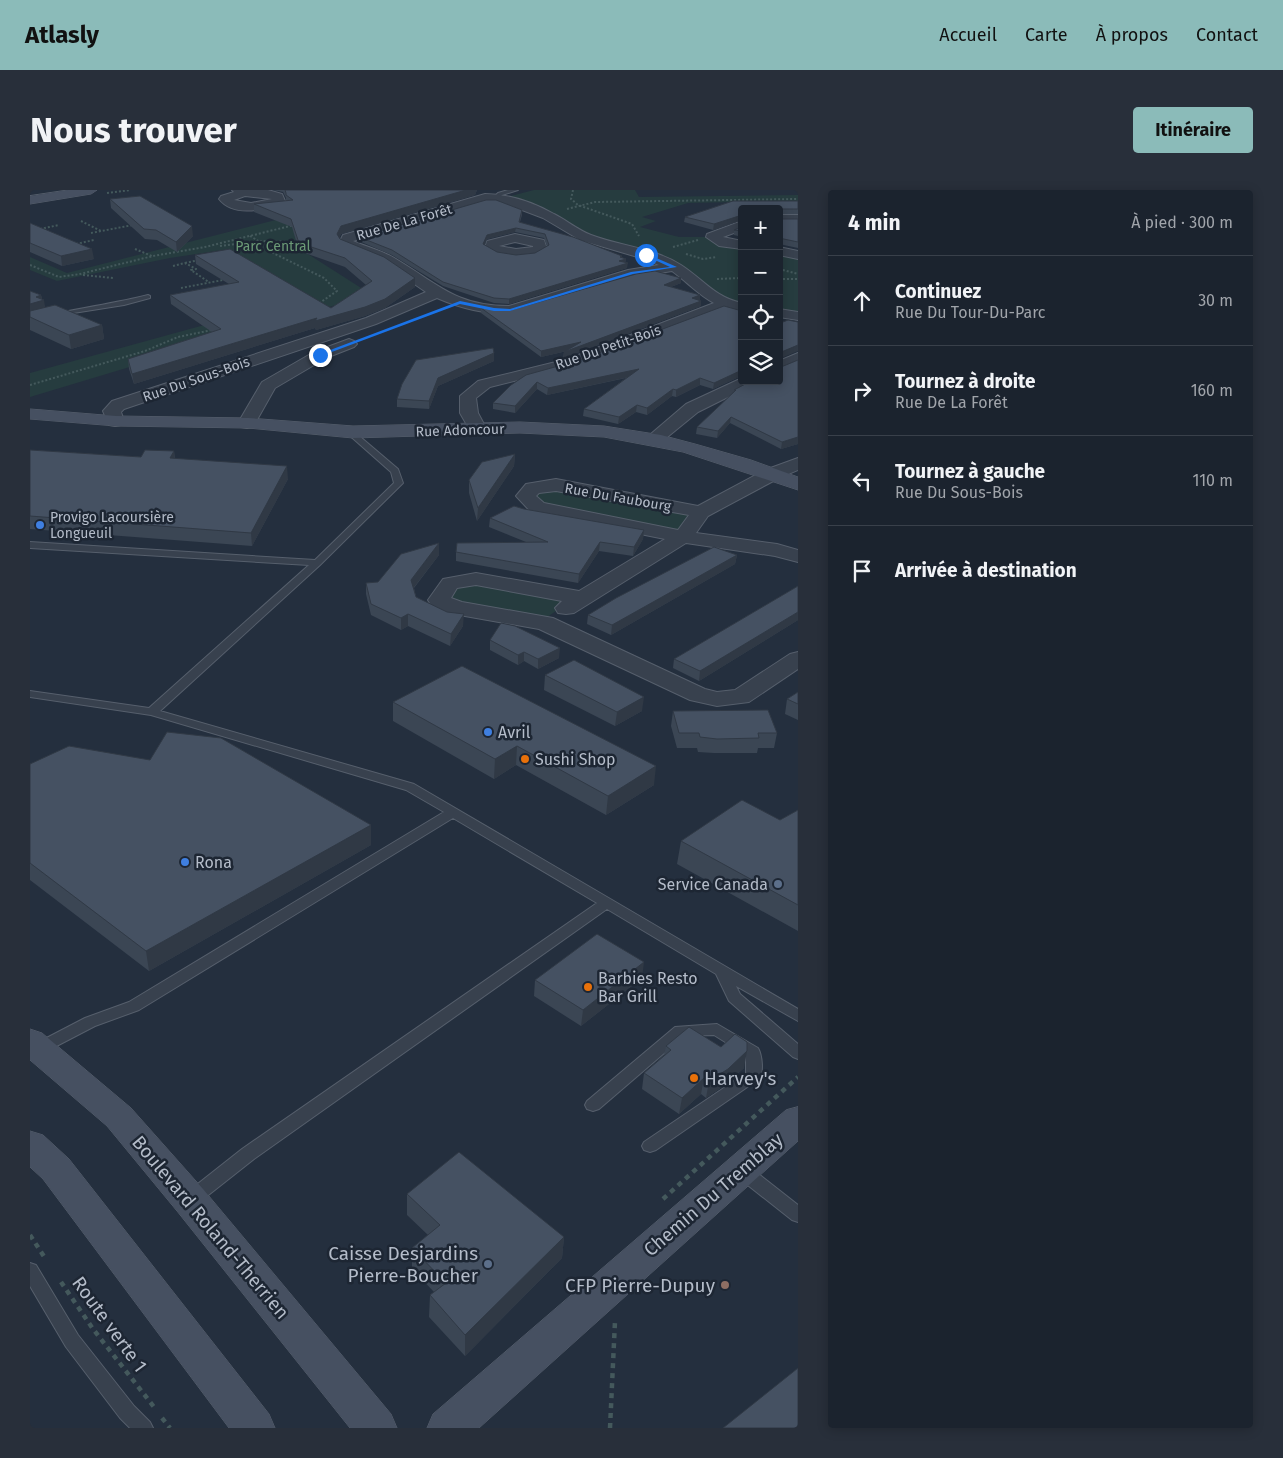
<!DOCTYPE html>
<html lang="fr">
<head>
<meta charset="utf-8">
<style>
	body { margin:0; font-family:"Fira Sans",sans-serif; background:#282f3a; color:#f1f3f6 }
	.controls { position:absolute; right:15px; top:15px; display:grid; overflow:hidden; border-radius:5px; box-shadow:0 2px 12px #0003 }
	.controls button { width:45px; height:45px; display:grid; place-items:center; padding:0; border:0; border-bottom:1px solid #39404a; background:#1b232e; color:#f1f3f6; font:25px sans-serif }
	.stop { position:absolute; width:15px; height:15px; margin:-11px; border:4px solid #1a73e8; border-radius:50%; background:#fff }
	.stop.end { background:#1a73e8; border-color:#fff; box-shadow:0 1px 5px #0008 }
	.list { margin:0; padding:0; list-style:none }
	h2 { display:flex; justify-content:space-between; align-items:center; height:65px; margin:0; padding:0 20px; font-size:21px }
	h2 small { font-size:16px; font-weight:400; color:#a0a4aa }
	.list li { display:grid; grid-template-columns:32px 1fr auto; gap:15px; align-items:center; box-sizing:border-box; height:90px; padding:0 20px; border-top:1px solid #39404a }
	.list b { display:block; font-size:19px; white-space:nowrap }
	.list p { margin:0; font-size:16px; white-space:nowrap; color:#a0a4aa }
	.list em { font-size:16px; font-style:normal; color:#a0a4aa }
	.icon { flex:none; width:28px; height:28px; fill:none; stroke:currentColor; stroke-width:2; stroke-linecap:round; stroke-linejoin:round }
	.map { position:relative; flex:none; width:768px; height:1238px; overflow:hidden; border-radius:5px }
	header { display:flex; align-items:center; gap:30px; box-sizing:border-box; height:70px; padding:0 25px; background:#8bbbb9; color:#111 }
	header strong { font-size:24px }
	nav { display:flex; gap:28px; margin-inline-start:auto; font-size:18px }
	.intro { display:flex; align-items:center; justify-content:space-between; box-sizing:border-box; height:120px; padding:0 30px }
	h1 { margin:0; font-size:35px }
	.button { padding:12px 22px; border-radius:5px; background:#8bbbb9; color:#111; font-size:18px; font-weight:700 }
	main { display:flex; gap:30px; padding:0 30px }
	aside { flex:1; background:#1b232e; border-radius:5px; box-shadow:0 2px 12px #0003 }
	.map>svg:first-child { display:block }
	.green { fill:#263c3f }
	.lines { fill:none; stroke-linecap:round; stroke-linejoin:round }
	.lane-casing { stroke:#565f6c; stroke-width:2 }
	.street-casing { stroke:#565f6c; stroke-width:2 }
	.secondary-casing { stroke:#565f6c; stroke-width:1 }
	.path-far1 { stroke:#44595c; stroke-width:2; stroke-dasharray:2 2; stroke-linecap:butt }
	.path { stroke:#44595c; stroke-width:4.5; stroke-dasharray:5 5; stroke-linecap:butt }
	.lane { fill:#38414e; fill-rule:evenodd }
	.street { fill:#38414e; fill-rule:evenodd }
	.secondary { fill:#465061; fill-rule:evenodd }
	.wall { fill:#3b4654; fill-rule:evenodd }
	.shaded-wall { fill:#303945 }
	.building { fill:#455162; stroke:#303945; fill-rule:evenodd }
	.route { fill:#1a73e8 }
	.shop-dot { fill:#3f7fe0; stroke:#1d2633; stroke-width:2 }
	.food-dot { fill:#e8710a; stroke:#1d2633; stroke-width:2 }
	.service-dot { fill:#5c6f8a; stroke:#1d2633; stroke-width:2 }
	.education-dot { fill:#8d6e63; stroke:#1d2633; stroke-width:2 }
	.labels { text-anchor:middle; stroke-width:5; stroke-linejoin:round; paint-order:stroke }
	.far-street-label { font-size:14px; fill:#b4bcc9; stroke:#1d2633 }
	.far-park-label { font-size:14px; fill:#6b9a76; stroke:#1d2633 }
	.far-poi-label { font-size:14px; fill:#b4bcc9; stroke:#1d2633; text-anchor:start }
	.poi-label { font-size:16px; fill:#b4bcc9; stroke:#1d2633; text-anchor:start }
	.near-poi-label { font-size:19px; fill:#b4bcc9; stroke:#1d2633; text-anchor:end }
	.near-street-label { font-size:19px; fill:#b4bcc9; stroke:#1d2633 }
</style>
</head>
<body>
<header>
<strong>Atlasly</strong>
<nav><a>Accueil</a><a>Carte</a><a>À propos</a><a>Contact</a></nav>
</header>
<div class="intro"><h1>Nous trouver</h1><a class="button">Itinéraire</a></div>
<main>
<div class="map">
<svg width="768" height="1238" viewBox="0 0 768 1238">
	<rect width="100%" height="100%" fill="#242f3e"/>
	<path class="green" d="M363 0 268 40 267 57 339 103 309 114 0 207V183L279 106 199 59 140 68 27 91 0 80V67L37 83Z
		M504 0H605L609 7 768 5V11L658 13 612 27 626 31 610 37 649 47H682L712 55V117L696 114 645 77 555 47 473 8Z
		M749 61 768 65V126L749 123Z
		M526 297 664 323 650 344 511 317 500 306 506 300Z
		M446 392 543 409 513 430 416 409 424 395Z"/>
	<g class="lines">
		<g class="lane-casing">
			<path id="lane" d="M478 0H488L472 5 468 9 463 8 468 3Z
				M118 105 120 106V108L94 115 37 124 0 134V130C39 119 79 115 118 105Z
				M321 239 368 279 373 293 290 375 130 521 384 594 768 819V831L706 796 710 804 768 854V869L763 867 699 811 686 784 577 719 224 969 167 1014 161 1016 155 1014 153 1009 155 1004 212 959 567 713 423 628 109 820 65 836 15 862 10 864 5 862 2 858 5 854 55 828 99 812 414 622 376 600 121 525 0 507V501L119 518 279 375 0 358V352L285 370 364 293 361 282 318 244 317 242Z
				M687 834 728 858C732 865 734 882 729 889L626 960 620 962 614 960 612 956 614 952 716 883V865L684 845 654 846 569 919 563 921 557 919 555 915 557 911 645 837Z
				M711 973 717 975 768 1015V1032L762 1030 705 985 703 980 705 975Z
				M0 1073 6 1075 48 1145 104 1216 120 1232 123 1238H100L90 1228 36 1157 0 1096Z"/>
		</g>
		<g class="street-casing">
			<path id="street" d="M202 0H238L252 4 255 11 253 14C234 19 204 28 189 9L191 6 204 2ZM215 6 242 9 221 13 204 10Z
				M455 4C478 4 503 12 524 24 536 30 548 40 561 45 590 56 624 58 651 75 673 89 684 107 712 113V121L697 119 549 175 460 197 446 208 448 223 456 238 453 242 447 243 441 242 430 223V206L448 191 538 169 684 113C669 105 657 92 642 81L605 87 480 124C454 124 430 118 407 108L346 134 94 219 91 222 94 231 91 235 85 236 79 235 73 221 82 211 336 128 396 102 355 74 311 56 309 53 313 45ZM456 12H471L513 28 550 50 611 68 629 75 598 80 479 116C426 116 408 94 366 69 353 61 337 57 323 51Z
				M749 25H768V33H749Z
				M712 31V40L693 47 712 51V59L689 56 676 47 677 44Z
				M485 44 514 50 517 59C507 71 465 70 455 58L457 51ZM485 52 503 56V57L486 59 469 56Z
				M749 57 768 61V69L749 65Z
				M749 119 768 122V130L749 127Z
				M319 149 324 151 327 154 324 157 296 168 245 198 223 237 217 238 211 237 208 233 232 192 284 162Z
				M768 163V174L749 182V171Z
				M712 188V191H726L724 194 668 222 630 253 624 254 618 253 615 249 656 214Z
				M768 268V280L749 288 678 326 666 343 747 354 768 360V372L745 366 656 353 544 423 536 424 528 423 525 418 532 411 446 395 427 398 421 408 432 412 523 428 675 499 687 502 705 500 760 464 768 462V479L719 512 687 516 660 510 509 439 418 423 401 415 398 410 413 389 446 383 549 401 635 349 501 322 486 306 496 294 526 289 668 316 735 280ZM526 301 659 325 648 340 514 313 506 306 509 303Z"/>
		</g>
		<g class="secondary-casing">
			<path id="secondary" d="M38 0H67L61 4 0 14V6Z
				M0 219 86 226 218 228 323 236 490 232 574 236 631 245 665 254 721 270 768 287V300L653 262 574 247 490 243 323 248 218 238 86 236 0 229Z
				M0 839 12 843 101 918 173 999 361 1224 367 1238H320L147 1021 77 936 0 870Z
				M768 917V951L449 1238H397L403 1224 756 920Z
				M0 941 13 945 39 969 239 1224 245 1238H199L13 989 0 977Z"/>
		</g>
		<path class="path-far1" d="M543 0 541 9 548 15 602 34 609 46
			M77 3 100 0
			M537 19 565 12 768 9
			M51 31 71 41
			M10 39 29 35
			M61 43 103 35
			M220 46 239 57 243 63 294 88 307 101 288 114
			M46 54 64 50
			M190 56 229 51 271 52
			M643 57 668 50
			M105 59 122 66
			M656 64 673 69 687 67
			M155 73 169 70
			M0 75 29 87 50 84 123 66 175 57 264 35
			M143 76 155 73 166 79 161 80 180 93
			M749 79 768 84
			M53 85 83 88
			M687 89 712 88
			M749 89H768
			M151 98 193 90
			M0 195 115 161 148 147 182 140"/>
		<path class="path" d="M633 1009 768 887
			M0 1045 15 1068
			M31 1092 63 1139 124 1217
			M132 1228 140 1238
			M580 1238 585 1131"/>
		<use href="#lane" class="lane"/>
		<use href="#street" class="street"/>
		<use href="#secondary" class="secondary"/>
	</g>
	<path class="wall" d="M243 0H447L445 5 311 44 309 48 310 49 385 97 355 118 335 126 286 140 285 138 104 194 99 179 98 169 182 142 141 114 140 105 199 94 166 74 165 65 301 118 336 95 315 77 269 61 262 37 224 22V14L256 11V8L253 2Z
		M80 9 163 46 147 62 127 50 115 49 81 18Z
		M703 11H768V24H749V19H712V30L683 40 654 32 655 27Z
		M492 20V25L490 32 596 69 595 73 597 78 479 114 464 113 413 96 362 65 329 51V47ZM485 42 514 48 517 56 505 63 486 65 467 62 455 55 457 49Z
		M749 29H768V58L749 54Z
		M0 33 64 69 32 76 0 62Z
		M712 37V47L704 45V40Z
		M651 88V93L641 97 670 105V110L671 116 533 168 534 162 537 161 511 167 451 123V118L481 120Z
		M0 101 11 105 12 109 15 117 72 135 74 149 41 159 0 140Z
		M712 121V187L711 186 683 199 670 195 646 207 642 206 617 225 606 222 588 234 553 226 554 219 596 188 517 205 507 199 485 223 463 219V213L550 170Z
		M464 163V171L408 196 399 219 367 217V209Z
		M768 170V254L751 259 700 233 687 248 666 244 667 237 704 203V200L751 177Z
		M0 260 111 267 144 261 145 269 258 289 222 356 0 339Z
		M485 264 484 276 447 331 439 303V290Z
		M494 319 614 340 613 349 603 366 569 361 548 393 426 371V362L496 352 459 337 460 328Z
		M409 353V365L384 398 386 407 433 436 420 456 378 436 371 440 341 425 336 404V393L348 392Z
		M707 365 705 374 581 445 557 434 558 425Z
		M768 396V430L669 491 643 478 644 469Z
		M460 450 529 468 508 479 494 471 488 475 460 460Z
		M515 485 612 521 585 536 514 500Z
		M768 502V530L755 524 757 509Z
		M363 512 624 595 576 625 486 575 464 589 363 531Z
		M643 521 747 543 744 558H728L727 563H684L668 562 667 558H647L641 536Z
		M0 574 341 655 119 781 0 690Z
		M768 620V741L647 674 651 651 750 630Z
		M612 788 551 836 504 806 505 790Z
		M636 856 714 878 695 895 676 908 671 904 649 924 612 899 614 883 634 865Z
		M377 1004 534 1047 532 1068 435 1166 399 1127 400 1105 404 1102 382 1079V1058L398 1045 377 1025Z"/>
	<path class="shaded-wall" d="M436 0H447L445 5 311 44 307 52V44L311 36Z
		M712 25V30L683 40 684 34Z
		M162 36 163 46 147 62 146 52Z
		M486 38 485 42 457 49 453 59V54L457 45Z
		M62 59 64 69 32 76 31 66Z
		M592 66V70L596 69 595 73 588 76 590 67Z
		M598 73 597 78 479 114V109Z
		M385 88V97L355 118 335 126 286 140 285 138 104 194 102 184 287 128Z
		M651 88V93L633 100 634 95Z
		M11 105 12 111 14 110 16 124 0 127V114L6 107Z
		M670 105V111L662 108Z
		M671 111V116L537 167 533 168 534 162 545 159 511 167V161Z
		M72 135 74 149 41 159 39 145Z
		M768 155V161L749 169V163Z
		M464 163V171L408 196 399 219V211L408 188Z
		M609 179 608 185 517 205 518 198Z
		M712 180 711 186 683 199 684 193Z
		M670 188V195L646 207V200Z
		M507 192V199L485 223V216Z
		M643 199 642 206 617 225V218Z
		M607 215 606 222 588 234 589 227Z
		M701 227 700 233 687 248 688 241Z
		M768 247V254L751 259 752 252Z
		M144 261 145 273 140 268Z
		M485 264 484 276 447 331 448 318Z
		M257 276 258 289 222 356 221 343Z
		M614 340 613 349 603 366 604 357Z
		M570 352 569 361 548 393 549 384Z
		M409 353V365L381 401V390Z
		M707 365 705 374 581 445 582 435Z
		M768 422V430L669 491 670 481Z
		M378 424V436L371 440V428Z
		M434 424 433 436 420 456 421 444Z
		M530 458 529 468 508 479V469Z
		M494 462V471L488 475V465Z
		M614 507 612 521 585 536 587 522Z
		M487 556 486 575 464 589 465 569Z
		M626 576 624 595 576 625 578 606Z
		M341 635V655L119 781 116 761Z
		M614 772 612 788 551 836 553 820Z
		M717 861 714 878 695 895 676 908 679 891Z
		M674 888 671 904 649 924 652 908Z
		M534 1047 532 1068 435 1166V1145Z"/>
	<path class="building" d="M255 0H436L311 36 307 44 310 49 354 67 385 88 355 109 335 117 285 131 287 128 102 184 98 169 191 139 140 105 209 92 165 65 200 59 301 118 342 91 315 68 269 53 261 29 224 14 263 10 256 5V3Z
		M110 6 162 36 146 52 126 40 114 39 80 9Z
		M456 10H466L492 20 489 32 543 47 592 66 590 67 596 69 589 71 598 73 479 109 464 108 413 92 362 60 329 47ZM486 38 515 44 519 55 505 63 486 65 467 62 453 54 457 45Z
		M703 11H768V19H712V25L684 34 655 27Z
		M749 29H768V52L749 48Z
		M0 33 62 59 31 66 0 53Z
		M712 37V41L704 40Z
		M625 81 651 88 634 95 670 105 662 108 671 111 534 162 551 152 511 161 451 118 481 120 606 84Z
		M0 101 11 105 6 107 14 110 0 114Z
		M25 115 72 135 39 145 0 127V121Z
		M694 116 712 121V180L684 193 670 188 646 200 643 199 617 218 607 215 589 227 554 219 609 179 518 198 507 192 485 216 463 213 481 195 496 185 550 170Z
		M758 130 768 132V155L749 163V131L753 132Z
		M463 158 464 163 408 188 399 211 367 209 372 194 386 170Z
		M768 170V247L752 252 701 227 688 241 667 237 706 200H704L721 191H749V176L751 177Z
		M0 260 111 267 115 260 144 261 140 268 257 276 221 343 0 326Z
		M485 264 448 318 439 290 452 272Z
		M484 316 494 319 614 340 604 357 570 352 549 384 426 362 427 353 518 352 460 328Z
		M409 353 381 390 386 407 417 422 434 424 421 444 378 424 371 428 341 414 336 393 348 392 371 364Z
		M684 357 707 365 582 435 558 425 586 408Z
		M768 396V422L670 481 644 469Z
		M471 433 485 436 530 458 508 469 494 462 488 465 460 450Z
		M544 470 614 507 587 522 515 485Z
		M432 476 626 576 578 606 487 556 465 569 363 512Z
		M768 502V514L757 509Z
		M738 520 747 543H728L729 548 687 549 670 547 669 543H649L643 521Z
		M137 542 191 548 341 635 116 761 0 673V574L39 556 120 570Z
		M712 610 750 630 768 620V715L651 651Z
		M567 744 614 772 553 820 505 790Z
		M659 837 691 857 705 844 717 852V861L698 879 679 891 674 888 652 908 614 883 641 860 636 856Z
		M429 962 534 1047 435 1145 400 1105 416 1093 382 1058 410 1035 377 1004Z
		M768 1178V1238H693Z"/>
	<path class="route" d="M617 64 647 77 603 84 480 121H464L430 114 291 166 287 165 430 111 464 118 480 119 601 82 640 77 614 65Z"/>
	<g class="shop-dot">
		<circle cx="10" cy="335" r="5"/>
		<circle cx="458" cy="542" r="5"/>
		<circle cx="155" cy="672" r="5"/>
	</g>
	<g class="food-dot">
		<circle cx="495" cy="569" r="5"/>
		<circle cx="558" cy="797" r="5"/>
		<circle cx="664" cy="888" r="5"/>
	</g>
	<g class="service-dot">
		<circle cx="748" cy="694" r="5"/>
		<circle cx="458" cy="1074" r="5"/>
	</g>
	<circle class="education-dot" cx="695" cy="1095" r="5"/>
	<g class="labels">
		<g class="far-street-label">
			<text transform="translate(374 32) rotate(-16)" y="5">Rue De La Forêt</text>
			<text transform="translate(578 157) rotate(-19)" y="5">Rue Du Petit-Bois</text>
			<text transform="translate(166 189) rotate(-19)" y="5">Rue Du Sous-Bois</text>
			<text transform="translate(430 240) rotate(-2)" y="5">Rue Adoncour</text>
			<text transform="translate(588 307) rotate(10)" y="5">Rue Du Faubourg</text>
		</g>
		<g class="far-park-label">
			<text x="243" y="61">Parc Central</text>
		</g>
		<g class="far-poi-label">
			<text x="20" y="332">Provigo Lacoursière<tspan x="20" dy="16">Longueuil</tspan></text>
		</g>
		<g class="poi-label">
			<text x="468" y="548">Avril</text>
			<text x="505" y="575">Sushi Shop</text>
			<text x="165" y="678">Rona</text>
			<text x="738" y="700" text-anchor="end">Service Canada</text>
			<text x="568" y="794">Barbies Resto<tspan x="568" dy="18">Bar Grill</tspan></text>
		</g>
		<g class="near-poi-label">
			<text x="674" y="895" text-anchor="start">Harvey's</text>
			<text x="448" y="1070">Caisse Desjardins<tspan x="448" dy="22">Pierre-Boucher</tspan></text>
			<text x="685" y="1102">CFP Pierre-Dupuy</text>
		</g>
		<g class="near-street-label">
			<text transform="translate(683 1004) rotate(-41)" y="7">Chemin Du Tremblay</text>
			<text transform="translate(181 1037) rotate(50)" y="7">Boulevard Roland-Therrien</text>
			<text transform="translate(80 1134) rotate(54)" y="7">Route verte 1</text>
		</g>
	</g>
</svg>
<div class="controls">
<button>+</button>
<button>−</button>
<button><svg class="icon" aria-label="locate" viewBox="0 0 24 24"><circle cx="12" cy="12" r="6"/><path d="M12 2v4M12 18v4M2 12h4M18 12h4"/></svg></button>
<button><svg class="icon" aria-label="layers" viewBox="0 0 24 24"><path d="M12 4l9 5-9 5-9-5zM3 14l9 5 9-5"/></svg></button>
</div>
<div class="stop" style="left:616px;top:65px"></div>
<div class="stop end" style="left:290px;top:165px"></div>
</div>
<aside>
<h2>4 min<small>À pied · 300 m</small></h2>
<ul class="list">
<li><svg class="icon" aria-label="ahead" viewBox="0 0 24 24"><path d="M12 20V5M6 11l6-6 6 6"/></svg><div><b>Continuez</b><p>Rue Du Tour-Du-Parc</p></div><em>30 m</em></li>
<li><svg class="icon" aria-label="right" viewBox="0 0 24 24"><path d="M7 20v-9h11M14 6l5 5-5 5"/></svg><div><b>Tournez à droite</b><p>Rue De La Forêt</p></div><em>160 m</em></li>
<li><svg class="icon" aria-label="left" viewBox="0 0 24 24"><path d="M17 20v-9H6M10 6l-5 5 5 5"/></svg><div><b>Tournez à gauche</b><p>Rue Du Sous-Bois</p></div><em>110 m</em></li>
<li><svg class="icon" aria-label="arrive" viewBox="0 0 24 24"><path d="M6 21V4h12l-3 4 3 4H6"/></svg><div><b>Arrivée à destination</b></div></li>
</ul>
</aside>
</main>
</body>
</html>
